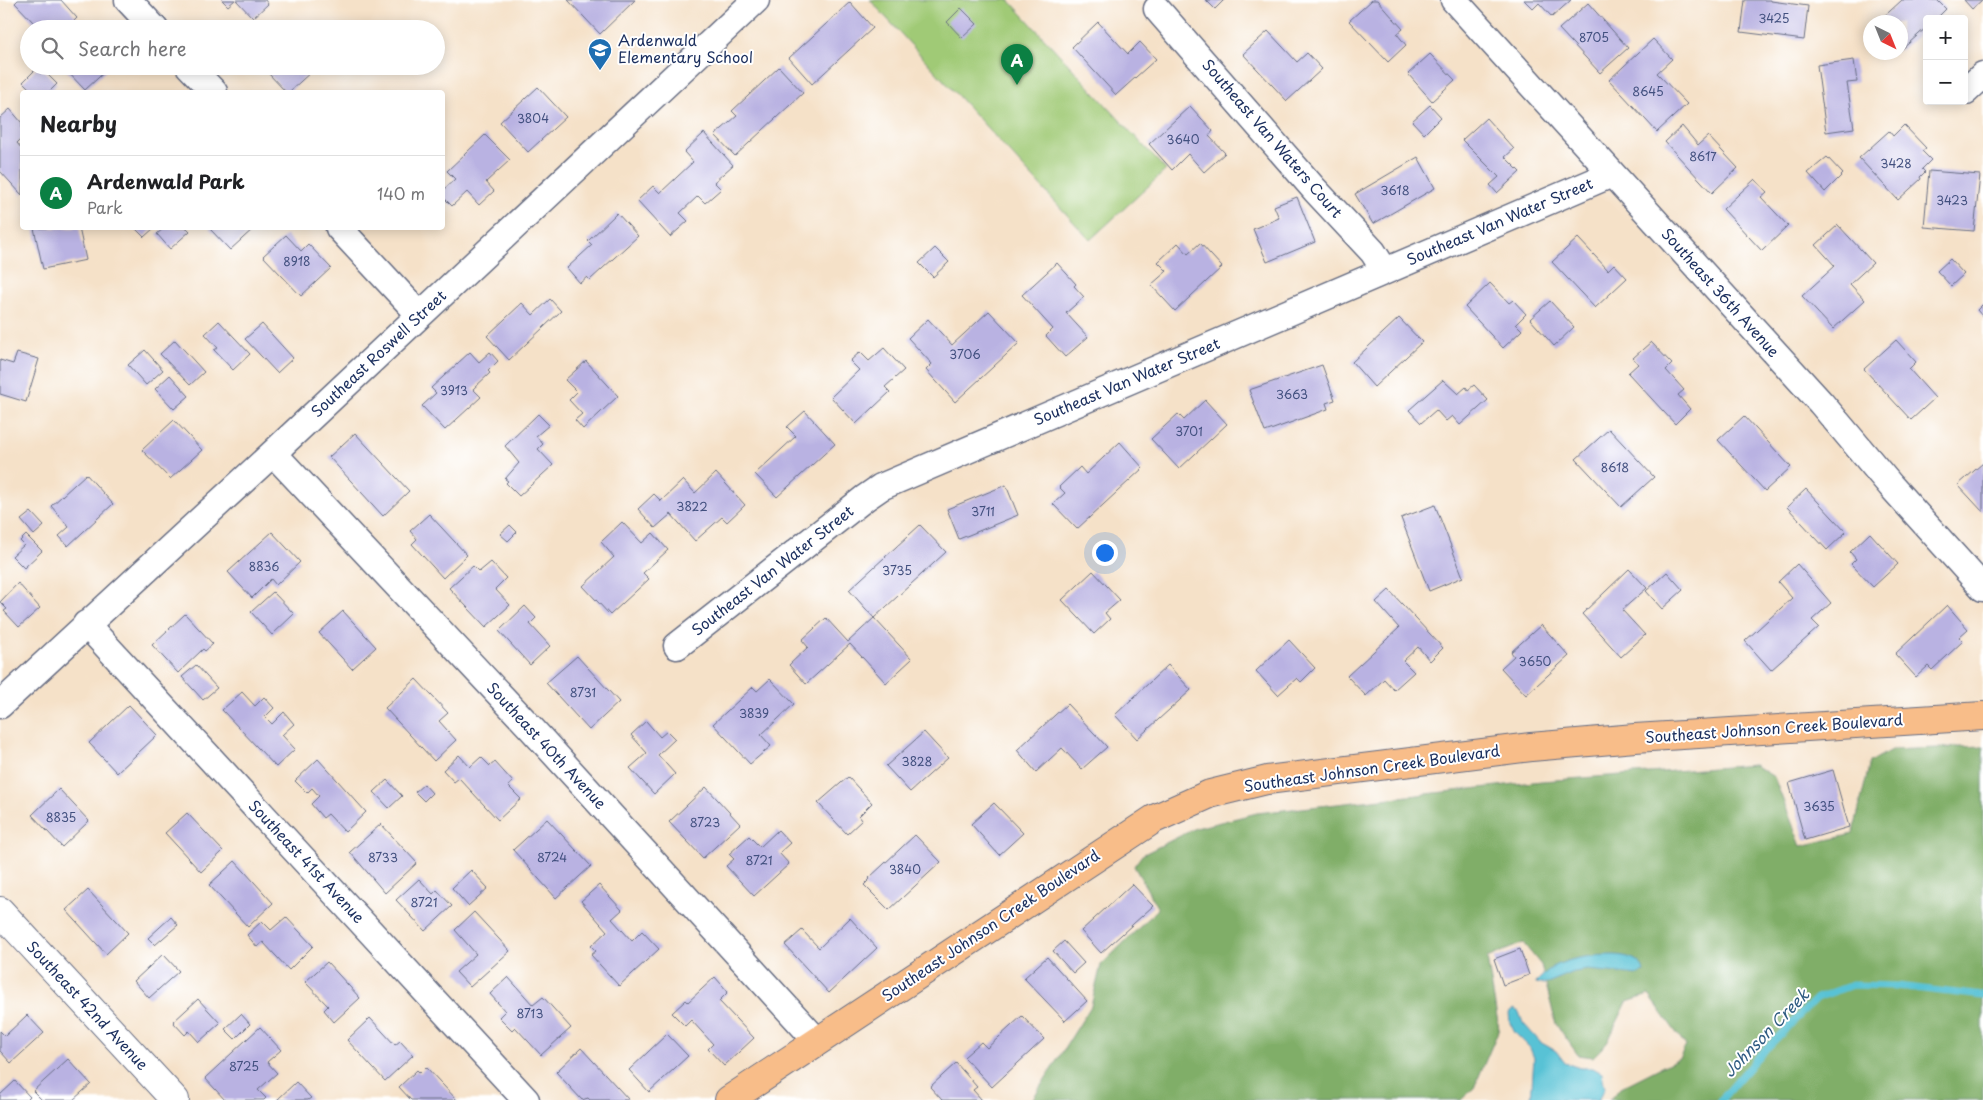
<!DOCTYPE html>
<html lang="en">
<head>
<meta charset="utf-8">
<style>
	body { margin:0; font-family:"Playpen Sans",sans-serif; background:#f2f2f2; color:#202124 }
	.controls { position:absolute; right:15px; top:15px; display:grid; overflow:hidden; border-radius:5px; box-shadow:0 2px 12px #0003 }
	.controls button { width:45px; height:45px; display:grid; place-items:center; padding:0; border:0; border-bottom:1px solid #e0e0e0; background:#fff; color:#202124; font:25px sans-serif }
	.compass { position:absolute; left:1863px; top:15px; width:45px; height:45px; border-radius:50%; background:#fff; box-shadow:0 2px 12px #0003; rotate:137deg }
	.you { position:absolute; left:1104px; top:552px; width:18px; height:18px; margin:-12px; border:4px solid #fff; border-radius:50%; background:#1a73e8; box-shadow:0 0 0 8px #1a73e833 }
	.badge { display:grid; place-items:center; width:32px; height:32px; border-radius:50%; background:#0b8043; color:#fff; font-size:16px; font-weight:700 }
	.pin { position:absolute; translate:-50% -41px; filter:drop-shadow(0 1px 2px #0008) }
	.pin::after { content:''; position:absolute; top:26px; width:18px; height:15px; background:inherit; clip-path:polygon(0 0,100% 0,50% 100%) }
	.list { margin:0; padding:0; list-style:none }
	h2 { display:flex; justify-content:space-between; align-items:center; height:65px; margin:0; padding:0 20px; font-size:21px }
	h2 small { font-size:16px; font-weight:400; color:#757577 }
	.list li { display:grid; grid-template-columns:32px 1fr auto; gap:15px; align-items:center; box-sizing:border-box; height:75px; padding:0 20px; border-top:1px solid #e0e0e0 }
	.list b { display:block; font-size:19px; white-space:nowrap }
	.list p { margin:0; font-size:16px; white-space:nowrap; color:#757577 }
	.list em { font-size:16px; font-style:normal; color:#757577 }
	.icon { flex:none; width:28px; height:28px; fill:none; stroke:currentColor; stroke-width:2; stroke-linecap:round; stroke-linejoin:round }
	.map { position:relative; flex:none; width:1983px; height:1100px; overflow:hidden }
	.search { position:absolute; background:#fff; box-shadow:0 2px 12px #0003; left:20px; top:20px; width:425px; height:55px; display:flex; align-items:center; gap:12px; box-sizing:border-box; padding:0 18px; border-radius:28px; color:#757577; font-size:19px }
	.panel { position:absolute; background:#fff; box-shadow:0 2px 12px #0003; left:20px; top:90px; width:425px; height:140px; border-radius:5px }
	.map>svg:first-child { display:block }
	.green { fill:#a0ca76; stroke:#5e7c6a }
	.forest { fill:#80ae67; stroke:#4e6e62 }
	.water { fill:#59c2d5; stroke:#3a789a }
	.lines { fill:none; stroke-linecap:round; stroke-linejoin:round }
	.stream { stroke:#59c2d5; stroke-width:7 }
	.building { fill:#b9b2e2 }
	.minor-casing { stroke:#676d83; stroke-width:29 }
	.tertiary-casing { stroke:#676d83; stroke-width:30 }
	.primary-casing { stroke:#676d83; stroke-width:30 }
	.minor { stroke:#fff; stroke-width:26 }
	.tertiary { stroke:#fff; stroke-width:28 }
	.primary { stroke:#f8bd89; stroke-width:28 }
	.labels { text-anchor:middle; stroke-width:4; stroke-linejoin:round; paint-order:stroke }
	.number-label { font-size:12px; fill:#42507f }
	.poi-label { font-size:15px; fill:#1b2f5e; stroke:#fff; text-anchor:start }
	.street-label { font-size:15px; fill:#1b2f5e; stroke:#fff }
	.water-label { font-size:16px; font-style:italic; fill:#2e5b82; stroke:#fff }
</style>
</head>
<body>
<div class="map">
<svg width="1983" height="1100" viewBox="0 0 1983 1100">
	<rect width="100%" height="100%" fill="#fff"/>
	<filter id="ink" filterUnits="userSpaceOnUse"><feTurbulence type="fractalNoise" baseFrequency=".02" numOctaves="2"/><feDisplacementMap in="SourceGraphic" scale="10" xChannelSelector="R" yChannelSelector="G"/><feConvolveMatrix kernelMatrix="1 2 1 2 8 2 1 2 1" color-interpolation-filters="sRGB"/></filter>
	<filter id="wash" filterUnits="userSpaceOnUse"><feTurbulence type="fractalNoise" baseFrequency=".0096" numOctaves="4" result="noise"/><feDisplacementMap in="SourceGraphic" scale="20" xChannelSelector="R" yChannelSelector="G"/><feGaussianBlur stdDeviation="1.12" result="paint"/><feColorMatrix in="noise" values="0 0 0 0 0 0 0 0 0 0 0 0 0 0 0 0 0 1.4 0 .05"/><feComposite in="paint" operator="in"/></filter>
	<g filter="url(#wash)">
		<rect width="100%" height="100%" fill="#f5e1c8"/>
		<path class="green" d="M870 0H1009L1166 170 1090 240Z"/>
		<path class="forest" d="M1983 746V1100H1609L1620 1088 1679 1058 1686 1046 1649 995 1627 1002 1607 1043 1593 1057 1578 1055 1556 1024 1541 965 1523 943 1487 958 1499 1029 1474 1088 1461 1100H1032L1091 1006 1101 965 1158 909 1134 866 1142 855 1196 828 1257 813 1542 781 1754 765 1774 777 1801 846 1853 834 1870 762 1891 750Z"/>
		<path class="water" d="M1615 955C1627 956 1641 958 1644 972L1639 975 1588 970 1574 972 1545 984 1535 983C1541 978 1546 971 1553 967 1571 957 1595 955 1615 955Z
			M1514 1009 1519 1012 1523 1023 1540 1042 1556 1051 1565 1063 1580 1068H1593L1602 1073 1605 1088 1598 1100H1531L1534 1058 1530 1048 1515 1033 1510 1023 1509 1013Z"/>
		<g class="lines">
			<path class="stream" d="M1721 1100 1756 1059 1817 998 1852 985 1897 986 1983 996"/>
		</g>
		<g id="blocks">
			<path class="building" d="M18 0H61L77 18 66 29H31L29 27 34 23 15 3Z
				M222 0H235L228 6Z
				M236 0H265L268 4 253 18Z
				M568 0H635L600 34Z
				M1206 0H1224L1215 9Z
				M1372 0H1377L1403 29 1397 34 1406 45 1388 62 1349 21Z
				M1524 0H1571L1552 17 1539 3 1533 9Z
				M1745 0H1771V1L1808 6 1804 40 1741 32Z
				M1902 0H1937L1946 9 1936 19H1927V27L1900 51V22H1878Z
				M1964 0H1982L1972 9Z
				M850 2 873 28 812 84 789 58Z
				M1588 3 1628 48 1600 73 1559 29Z
				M961 8 977 24 962 38 947 22Z
				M294 21 302 29H286Z
				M1098 22 1128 54 1140 42 1156 59 1116 95 1072 47Z
				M1268 31 1297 62 1307 53 1322 69 1287 101 1243 54Z
				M1653 39 1672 59 1657 73 1687 104 1657 132 1609 80Z
				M1430 54 1455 80 1432 101 1408 74Z
				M1854 60 1857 82 1847 83 1854 128 1826 132 1817 65Z
				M39 66 57 84 49 92H33L23 82Z
				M66 66H111L85 90 64 68Z
				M273 66H308L312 71 289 92H286L267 72Z
				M779 67 803 93 735 156 715 135 737 116 732 111Z
				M538 87 566 117 528 152 500 122Z
				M1430 105 1441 117 1424 134 1412 121Z
				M1190 106 1213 131 1209 136 1225 153 1204 172 1188 154 1172 170 1149 144Z
				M10 109 22 123V138L17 143 22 149V195L0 171V118Z
				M1486 118 1514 149 1505 157 1520 172 1497 193 1490 185 1499 177 1462 140Z
				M1904 125 1926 148 1922 151 1931 160 1922 169 1925 172 1920 177 1921 179 1898 200 1859 158 1889 131 1893 136Z
				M1682 126 1698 145 1708 136 1738 168 1712 193 1665 142Z
				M704 133 733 165 714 182 721 189 705 203 698 196 680 213 688 221 670 237 637 201 653 186 660 193 693 162 684 152Z
				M485 135 510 160 486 182 494 191 479 205 467 192 452 206 442 196V191L455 179 447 171Z
				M1418 157 1435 188 1373 224 1355 194Z
				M1827 157 1843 174 1825 192 1808 173Z
				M1929 171 1980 175 1974 231 1924 227Z
				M1755 179 1767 192 1761 197 1788 226 1762 251 1723 209Z
				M1297 197 1315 242 1267 262 1253 229 1279 218 1274 206Z
				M617 213 638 236 590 280 587 277 580 283 567 268 592 245 588 241Z
				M1838 225 1873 263 1850 284 1865 300 1833 329 1802 296 1835 266 1816 245Z
				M34 228H79L86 260 43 269Z
				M135 228H154L144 237Z
				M164 228H187L190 231 170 249 157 234Z
				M209 228H254L230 250Z
				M286 235 301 251 308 244 331 268 301 296 263 256Z
				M1578 238 1608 270 1614 264 1627 278 1595 308 1552 262Z
				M1178 243 1188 254 1200 243 1222 267 1175 311 1151 285 1167 271 1158 262Z
				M935 248 949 262 933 277 919 263Z
				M1950 259 1964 274 1951 286 1937 271Z
				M1057 263 1076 284 1074 286 1084 297 1066 313 1088 337 1065 357 1046 336 1053 329 1022 295Z
				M1490 283 1509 303 1513 300 1526 314 1516 324 1522 330 1503 348 1465 307Z
				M550 299 561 311 509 360 487 336 522 303 533 315Z
				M1550 301 1574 327 1554 346 1530 319Z
				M1983 304V317L1977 310Z
				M989 311 1019 343 955 402 926 370 932 364 908 338 928 319 952 345Z
				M1399 318 1422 342 1374 387 1352 362Z
				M219 321 250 354 233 370 214 350 218 348 205 334Z
				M262 324 293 358 277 373 245 339Z
				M175 340 204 372 190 385 160 354Z
				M1896 340 1916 362 1909 369 1935 398 1911 420 1864 369Z
				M1651 342 1672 364 1666 370 1684 390 1678 395 1690 409 1675 424 1628 373 1638 364 1633 358Z
				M884 348 904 370 885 387 890 392 856 424 831 397 859 370 850 361 860 352 869 361Z
				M145 350 163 370 146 385 128 365Z
				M470 352 479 362 490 352 498 361 488 371 490 373 473 389 481 397 445 430 422 406 436 393 431 388Z
				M17 353 39 359 26 402 0 394V360L13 364Z
				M586 361 618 396 583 429 575 420 582 414 569 400 577 392 565 380Z
				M1322 365 1335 400 1326 403 1328 409 1265 432 1249 390Z
				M170 375 189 396 174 409 155 389Z
				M1443 380 1458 394 1466 387 1468 390 1474 385 1488 400 1460 425 1452 416 1446 421 1436 410 1421 423 1409 410Z
				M1205 400 1227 424 1179 469 1151 439 1178 414 1184 420Z
				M805 411 835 444 777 497 755 474 796 436 787 427Z
				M538 414 549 425 536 436 543 444 538 449 553 465 519 496 506 483 508 481 505 479 519 463 505 446Z
				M1744 416 1791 467 1765 491 1718 440Z
				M174 420 202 450 170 479 142 450Z
				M1609 429 1654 477 1621 507 1576 459Z
				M355 433 409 491 383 516 329 457Z
				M1120 442 1143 468 1077 529 1053 504 1065 493 1059 487 1080 467 1086 474Z
				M1983 463V512L1958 485Z
				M716 473 745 505 727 522 722 517 695 541 671 514 655 528 638 509 654 494 661 501 683 480 695 493Z
				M86 474 113 504 68 546 59 536 69 527 51 506Z
				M1006 485 1018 515 959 539 947 509Z
				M1806 489 1846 532 1827 550 1787 507Z
				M1435 505 1463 577 1429 591 1401 518Z
				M31 512 44 526 34 535 21 520Z
				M429 514 467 555 443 578 412 544 417 539 410 531Z
				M622 522 642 543 653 533 668 550 643 573 649 579 610 615 583 586 614 557 601 542Z
				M510 525 517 532 508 541 500 534Z
				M920 525 946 552 874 618 849 590Z
				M272 532 300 562 276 585 271 579 252 598 228 572Z
				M1870 533 1898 564 1873 587 1851 564 1856 559 1850 552Z
				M26 535 42 551 24 568 12 556 24 545 20 541Z
				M491 562 506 578 495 589 510 605 486 627 449 588 473 566 479 572Z
				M1797 564 1831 603 1812 620 1819 627 1771 670 1745 641 1792 598 1778 582Z
				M1629 569 1647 588 1622 610 1645 635 1621 657 1582 614Z
				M1093 571 1120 600 1105 613 1110 619 1094 634 1062 600Z
				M1667 572 1683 590 1662 609 1646 591Z
				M18 583 40 608 19 627 4 611 7 609 0 602Z
				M1389 590 1443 648 1430 661 1418 647 1403 661 1414 672 1394 690 1384 679 1366 696 1347 676 1399 628 1376 602Z
				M273 592 294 614 272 635 251 612Z
				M1947 605 1968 629 1959 637 1963 641 1932 670 1928 666 1916 677 1895 654Z
				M525 606 536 618 530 624 550 646 530 665 499 631Z
				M343 611 376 647 352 669 319 633Z
				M185 614 213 644 205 651 203 649 178 673 152 645Z
				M826 618 848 642 874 618 912 659 886 683 850 644 806 684 789 665 808 647 802 640Z
				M1541 625 1569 656 1526 695 1501 668 1514 656 1511 652Z
				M1289 640 1315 668 1301 682 1297 678 1278 695 1256 671Z
				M577 656 619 702 589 730 546 683Z
				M196 665 217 688 203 700 182 677Z
				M1168 665 1191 690 1137 739 1115 715Z
				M416 679 448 713 439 721 456 740 434 761 385 708Z
				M770 679 794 704 761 735 771 746 750 764 713 724 753 687 757 691Z
				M242 692 255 706 264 697 274 708 265 717 272 724 284 712 294 724 282 735 295 749 276 767 222 710Z
				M1067 704 1107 747 1082 769 1062 748 1036 772 1017 750Z
				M129 705 157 735 117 773 89 743Z
				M646 721 660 737 667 731 675 739 658 755 675 774 654 794 630 768 647 753 631 735Z
				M924 732 948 758 910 792 886 766Z
				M459 755 470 767 481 757 490 766 495 762 513 782 508 786 521 799 498 820 459 778 454 782 443 770Z
				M318 759 366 812 345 832 328 814 323 818 311 804 319 796 312 788 307 793 295 781Z
				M1833 770 1849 827 1805 840 1789 783Z
				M848 777 872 803 859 816 862 820 847 834 818 803Z
				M387 780 402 796 389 808 374 792Z
				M424 784 432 793 424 801 415 792Z
				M706 787 740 824 703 858 669 822Z
				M59 789 89 821 62 847 32 815Z
				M994 803 1023 833 999 855 971 824Z
				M187 813 223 851 201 872 165 833Z
				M547 819 591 866 556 898 513 850Z
				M381 824 417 863 385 893 350 852Z
				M778 830 790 843 779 853 789 864 754 896 726 866 734 859 729 854 749 836 760 847Z
				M915 835 941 862 889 910 864 885 870 879 869 878Z
				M235 861 273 903 248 927 209 885Z
				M471 870 488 888 468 906 452 888Z
				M419 879 433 894 437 890 452 906 425 931 396 900Z
				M1132 884 1153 906 1101 953 1081 931Z
				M599 885 622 910 612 919 632 941 642 931 659 949 619 986 591 955 596 951 591 946 607 931 581 901Z
				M88 890 128 933 106 954 66 910Z
				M474 912 510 951 470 987 456 972 476 954 455 930Z
				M171 917 178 925 155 945 148 938Z
				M286 917 313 946 289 970 263 942 257 947 247 935 262 921 271 930Z
				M850 918 877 948 829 993 785 945 802 930 819 948Z
				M1064 941 1084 963 1073 973 1053 951Z
				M1520 949 1529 975 1503 985 1494 959Z
				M163 954 179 971 149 998 134 981Z
				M1047 957 1087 1001 1065 1021 1024 978Z
				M327 962 360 998 334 1022 324 1010 328 1006 305 982Z
				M508 977 533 1005 543 997 571 1028 541 1055 515 1027 512 1030 499 1017 505 1011 490 994Z
				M715 977 728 992 719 1001 754 1038 724 1066 708 1049 713 1044 691 1020 685 1026 672 1013 686 1000 688 1002Z
				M198 999 220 1023 199 1042 189 1031 185 1035 173 1022Z
				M241 1014 250 1024 235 1039 225 1029Z
				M27 1015 44 1033 11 1063 0 1051V1031L5 1036Z
				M1022 1016 1044 1039 992 1087 964 1057 981 1042 987 1048Z
				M370 1018 395 1045 400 1041 413 1055 385 1081 347 1040Z
				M260 1027 281 1050 267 1062 277 1073 258 1090 266 1098 264 1100H225L205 1078Z
				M667 1034 688 1056 649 1092 629 1070Z
				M581 1048 629 1100H590L588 1098 582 1100 556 1072Z
				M68 1059 91 1084 73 1100H42L33 1091Z
				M956 1063 977 1087 973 1090 982 1100H942L930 1087Z
				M426 1067 457 1100H411L399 1087 417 1070 420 1073Z
				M15 1081 30 1097 27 1100H0V1095Z
				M296 1082 311 1098 308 1100H277Z"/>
		</g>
	</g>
	<g filter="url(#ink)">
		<use href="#blocks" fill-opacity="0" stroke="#676d83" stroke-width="1"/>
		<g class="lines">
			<g class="minor-casing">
				<path id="minor" d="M128 0 155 29
					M1454 0 1821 403 1891 486 1983 588
					M1157 9 1315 190 1373 252 1385 271
					M189 66 214 92
					M1966 91 1983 75
					M339 228 420 315
					M273 453 530 727 817 1041
					M86 624 526 1100
					M677 646 865 498 881 487 1612 174
					M0 705 273 453 756 0"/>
			</g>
			<g class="tertiary-casing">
				<path id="tertiary" d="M0 911 175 1100"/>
			</g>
			<g class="primary-casing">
				<path id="primary" d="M729 1100 1154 819 1210 794 1267 780 1531 747 1635 738 1983 716"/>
			</g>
			<use href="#minor" class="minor"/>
			<use href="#tertiary" class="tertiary"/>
			<use href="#primary" class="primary"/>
		</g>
	</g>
	<defs>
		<g id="school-pin" transform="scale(1.25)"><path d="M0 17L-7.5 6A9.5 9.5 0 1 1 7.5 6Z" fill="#1f6fb2" stroke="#fff"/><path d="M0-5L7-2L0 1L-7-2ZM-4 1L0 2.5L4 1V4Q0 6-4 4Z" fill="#fff"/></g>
	</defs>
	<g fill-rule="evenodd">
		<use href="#school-pin" x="600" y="50"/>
	</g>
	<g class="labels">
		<g class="number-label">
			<text x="1774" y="23">3425</text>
			<text x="1594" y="42">8705</text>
			<text x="1648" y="96">8645</text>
			<text x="533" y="123">3804</text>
			<text x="1183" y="144">3640</text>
			<text x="1703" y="161">8617</text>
			<text x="1896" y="168">3428</text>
			<text x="1395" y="195">3618</text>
			<text x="1952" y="205">3423</text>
			<text x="297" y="266">8918</text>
			<text x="965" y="359">3706</text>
			<text x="454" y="395">3913</text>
			<text x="1292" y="399">3663</text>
			<text x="1189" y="436">3701</text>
			<text x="1615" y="472">8618</text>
			<text x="692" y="511">3822</text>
			<text x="983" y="516">3711</text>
			<text x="264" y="571">8836</text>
			<text x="897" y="575">3735</text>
			<text x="1535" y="666">3650</text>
			<text x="583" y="697">8731</text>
			<text x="754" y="718">3839</text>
			<text x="917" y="766">3828</text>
			<text x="1819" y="811">3635</text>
			<text x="61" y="822">8835</text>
			<text x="705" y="827">8723</text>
			<text x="383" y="862">8733</text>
			<text x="552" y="862">8724</text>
			<text x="759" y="865">8721</text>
			<text x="905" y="874">3840</text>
			<text x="424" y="907">8721</text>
			<text x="530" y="1018">8713</text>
			<text x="244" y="1071">8725</text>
		</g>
		<g class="poi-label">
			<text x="618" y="46">Ardenwald<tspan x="618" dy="17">Elementary School</tspan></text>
		</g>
		<g class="street-label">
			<text transform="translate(1272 139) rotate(49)" y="5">Southeast Van Waters Court</text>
			<text transform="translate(1500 222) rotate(-23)" y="5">Southeast Van Water Street</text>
			<text transform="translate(1720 293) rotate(48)" y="5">Southeast 36th Avenue</text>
			<text transform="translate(379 354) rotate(-43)" y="5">Southeast Roswell Street</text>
			<text transform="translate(1127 382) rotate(-23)" y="5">Southeast Van Water Street</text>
			<text transform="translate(773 571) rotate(-38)" y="5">Southeast Van Water Street</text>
			<text transform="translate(1774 729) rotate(-4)" y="5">Southeast Johnson Creek Boulevard</text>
			<text transform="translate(546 746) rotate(47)" y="5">Southeast 40th Avenue</text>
			<text transform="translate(1372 769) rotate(-8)" y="5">Southeast Johnson Creek Boulevard</text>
			<text transform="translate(306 862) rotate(47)" y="5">Southeast 41st Avenue</text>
			<text transform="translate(991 926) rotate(-34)" y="5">Southeast Johnson Creek Boulevard</text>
			<text transform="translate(87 1006) rotate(47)" y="5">Southeast 42nd Avenue</text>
		</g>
		<g class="water-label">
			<text transform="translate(1766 1033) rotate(-46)" y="6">Johnson Creek</text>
		</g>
	</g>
</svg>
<div class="controls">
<button>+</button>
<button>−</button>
</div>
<svg class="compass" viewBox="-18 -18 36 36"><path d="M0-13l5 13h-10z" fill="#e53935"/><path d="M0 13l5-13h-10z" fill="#757577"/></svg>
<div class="you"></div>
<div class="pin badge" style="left:1017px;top:85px">A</div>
<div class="search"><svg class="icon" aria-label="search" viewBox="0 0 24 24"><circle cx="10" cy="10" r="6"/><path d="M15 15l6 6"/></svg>Search here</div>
<section class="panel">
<h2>Nearby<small></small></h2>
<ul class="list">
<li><span class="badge">A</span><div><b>Ardenwald Park</b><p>Park</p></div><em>140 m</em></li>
</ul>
</section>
</div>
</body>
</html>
